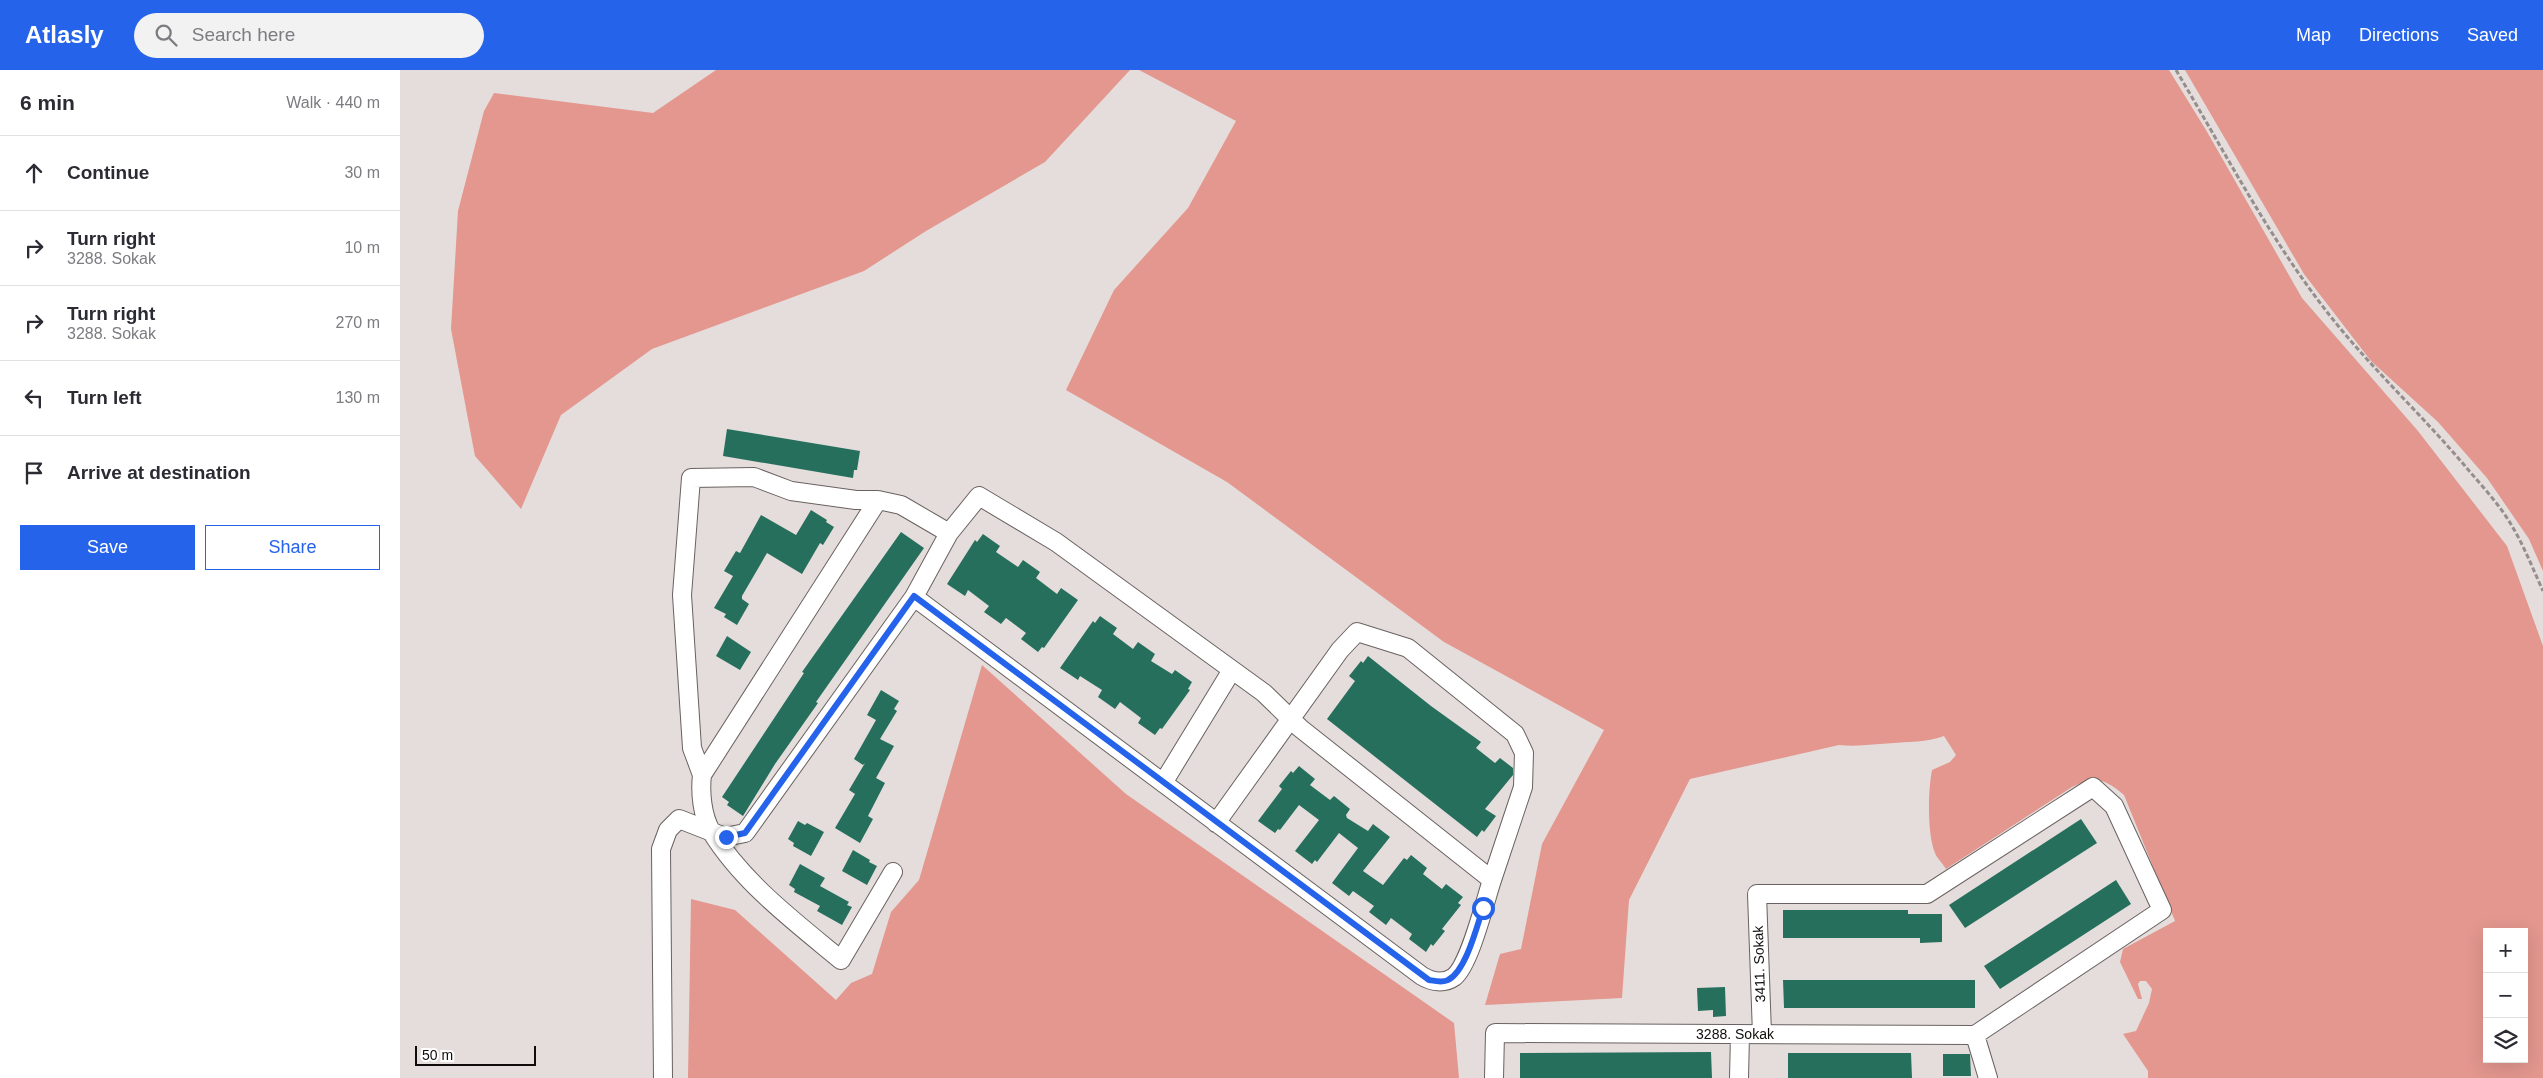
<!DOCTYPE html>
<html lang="en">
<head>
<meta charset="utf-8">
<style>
	body { margin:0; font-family:Helvetica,sans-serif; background:#f2f2f3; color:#2b2b33 }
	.controls { position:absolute; right:15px; bottom:15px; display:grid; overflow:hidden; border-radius:0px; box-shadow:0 5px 20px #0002 }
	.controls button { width:45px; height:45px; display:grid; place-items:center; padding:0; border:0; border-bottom:1px solid #e1e1e2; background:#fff; color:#2b2b33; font:25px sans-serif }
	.scale { position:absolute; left:15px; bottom:12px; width:121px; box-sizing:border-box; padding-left:5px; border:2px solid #0f0c0b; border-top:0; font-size:14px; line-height:18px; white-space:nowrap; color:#0f0c0b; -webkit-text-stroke:4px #fff; paint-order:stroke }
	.stop { position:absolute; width:15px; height:15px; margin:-11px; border:4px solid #2563eb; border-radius:50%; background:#fff }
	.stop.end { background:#2563eb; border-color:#fff; box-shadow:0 1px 5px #0008 }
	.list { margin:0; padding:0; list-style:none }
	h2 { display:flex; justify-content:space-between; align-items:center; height:65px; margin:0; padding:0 20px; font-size:21px }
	h2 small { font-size:16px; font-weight:400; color:#7c7c81 }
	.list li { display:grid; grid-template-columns:32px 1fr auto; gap:15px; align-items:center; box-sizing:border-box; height:75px; padding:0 20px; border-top:1px solid #e1e1e2 }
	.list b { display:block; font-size:19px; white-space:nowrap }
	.list p { margin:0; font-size:16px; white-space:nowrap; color:#7c7c81 }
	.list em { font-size:16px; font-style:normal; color:#7c7c81 }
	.actions { display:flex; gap:10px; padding:15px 20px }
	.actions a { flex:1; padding:11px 0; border:1px solid #2563eb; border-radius:0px; text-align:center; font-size:18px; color:#2563eb }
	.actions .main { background:#2563eb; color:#fff }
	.icon { flex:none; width:28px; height:28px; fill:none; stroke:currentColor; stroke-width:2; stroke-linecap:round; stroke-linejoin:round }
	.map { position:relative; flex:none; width:2143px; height:1008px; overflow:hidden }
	header { display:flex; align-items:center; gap:30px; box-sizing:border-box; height:70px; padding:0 25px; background:#2563eb; color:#fff }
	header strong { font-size:24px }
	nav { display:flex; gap:28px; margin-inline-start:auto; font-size:18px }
	.search { width:350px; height:45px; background:#f2f2f3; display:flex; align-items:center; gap:12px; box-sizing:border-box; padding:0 18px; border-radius:28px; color:#7c7c81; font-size:19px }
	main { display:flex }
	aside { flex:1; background:#fff }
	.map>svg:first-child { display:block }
	.green { fill:#e3978e; fill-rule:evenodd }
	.building { fill:#276f5d }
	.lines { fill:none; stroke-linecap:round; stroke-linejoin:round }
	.minor-casing { stroke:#696261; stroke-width:20 }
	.path { stroke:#948e8c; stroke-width:3; stroke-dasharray:5 2.5; stroke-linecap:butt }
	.minor { stroke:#fff; stroke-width:18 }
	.route { stroke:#2563eb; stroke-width:6 }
	.labels { text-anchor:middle; stroke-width:4; stroke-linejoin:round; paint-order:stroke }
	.street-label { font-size:14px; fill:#0f0c0b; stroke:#fff }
</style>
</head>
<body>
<header>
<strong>Atlasly</strong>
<div class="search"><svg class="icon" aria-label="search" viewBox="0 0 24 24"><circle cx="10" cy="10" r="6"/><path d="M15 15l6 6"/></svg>Search here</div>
<nav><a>Map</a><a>Directions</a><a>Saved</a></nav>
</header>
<main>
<aside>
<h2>6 min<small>Walk · 440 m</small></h2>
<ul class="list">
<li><svg class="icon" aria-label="ahead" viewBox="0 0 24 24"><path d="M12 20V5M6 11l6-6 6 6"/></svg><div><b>Continue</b></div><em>30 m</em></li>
<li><svg class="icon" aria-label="right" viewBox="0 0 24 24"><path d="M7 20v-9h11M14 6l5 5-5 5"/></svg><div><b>Turn right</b><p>3288. Sokak</p></div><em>10 m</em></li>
<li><svg class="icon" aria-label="right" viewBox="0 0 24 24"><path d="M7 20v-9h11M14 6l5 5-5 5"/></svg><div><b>Turn right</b><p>3288. Sokak</p></div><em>270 m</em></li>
<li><svg class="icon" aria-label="left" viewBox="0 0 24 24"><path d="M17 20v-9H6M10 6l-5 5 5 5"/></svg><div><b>Turn left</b></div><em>130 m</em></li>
<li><svg class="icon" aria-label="arrive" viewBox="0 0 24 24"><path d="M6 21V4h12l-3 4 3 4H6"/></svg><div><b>Arrive at destination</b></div></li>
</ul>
<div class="actions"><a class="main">Save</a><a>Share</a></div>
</aside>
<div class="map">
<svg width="2143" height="1008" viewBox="0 0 2143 1008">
	<rect width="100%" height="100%" fill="#e5dddb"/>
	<path class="green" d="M316 0H730L645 92 526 161 464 201 252 279 161 345 121 439 75 386 51 259 58 141 84 41 94 23 253 43Z
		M739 0H1769L1806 60 1902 228 2018 361 2107 476 2143 576V1008H1748V1001L1723 964 1736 961 1749 933 1752 919 1746 911H1740L1738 914 1742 929H1738L1720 892 1723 879 1775 851 1724 725C1704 708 1696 706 1672 717L1546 799C1543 794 1537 788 1535 783 1527 763 1528 721 1532 700L1550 692 1556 685 1544 666C1523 673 1514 671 1494 673 1475 674 1458 677 1439 675L1290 709 1229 830 1222 928 1085 935 1100 884 1121 879 1142 774 1204 660 1044 572 827 412 666 320 714 220 788 138 836 51ZM2087 862H2124V989H2087Z
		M1785 0H2143V501L2129 469 2087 408 2038 352 1971 291 1904 204Z
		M582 595 726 724 1054 953 1059 1008H288L291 829 335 840 436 930 451 913 472 904 491 842 519 810Z"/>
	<path class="building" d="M327 359 460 381 457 400H454L453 408 323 386Z
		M411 440 427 450 426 452 434 457 423 475 420 473 402 504 367 483 342 526V529L349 534 337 555 324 547 326 544 314 538 333 506 324 501 336 481 340 483 361 445 396 465Z
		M501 462 524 478 416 632 418 633 375 694 343 746 327 735 329 732 322 727 404 603 402 602Z
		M583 464 600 476 596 482 618 497 623 490 640 502 636 508 657 524 661 518 678 530 644 578 642 577 638 582 621 569 626 563 606 548 601 554 584 542 589 536 568 520 565 526 547 514 575 470 577 472Z
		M700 546 717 558 713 564 733 579 738 572 755 584 751 591 772 604 775 600 792 612 788 619 790 620 762 659 760 658 755 665 738 653 741 648 720 632 715 639 698 627 702 620 680 606 678 610 660 598 693 551 695 553Z
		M327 566 351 582 340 600 316 586Z
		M968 586 1031 636 1081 672 1076 678 1095 693 1100 688 1113 698V705L1085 739 1096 746 1084 762 1082 760 1077 767 927 649 955 611 949 606 961 591 963 593Z
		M481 620 499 631 494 639 497 641 480 669 494 676 476 708 485 713 468 746 473 749 460 773 435 758 455 724 449 720 465 693 463 695 454 689 476 650 467 645Z
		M899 696 915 709 910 715 930 730 934 726 950 739 946 745 947 748 968 761 973 754 990 767 963 801 983 815 1004 788 1007 790 1011 785 1027 798 1023 804 1042 819 1046 814 1063 827 1058 833 1061 835 1042 859 1045 861 1033 876 1031 874 1026 882 1009 869 1012 864 991 848 986 855 969 842 974 836 953 821 949 826 932 813 958 778 939 763 917 792 915 790 912 794 895 781 919 750 899 735 880 760 878 759 875 763 858 751 882 719 879 716 891 701 893 703Z
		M1681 749 1697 773 1565 858 1549 835Z
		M398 751 405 755 407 753 424 762 411 786 393 776 394 773 388 769Z
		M453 780 470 790 469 792 477 796 467 815 442 801Z
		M400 794 425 808 420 816 449 832 447 835 452 837 442 855 417 841 420 836 394 822 395 819 389 815Z
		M1716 810 1731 834 1600 919 1584 896Z
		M1383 840H1508V844H1542V872L1520 873V868H1383Z
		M1383 910H1575V938H1384Z
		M1325 917 1326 946 1313 947V940L1298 941 1297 918Z
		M1311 982 1312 1008H1120V983Z
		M1388 983H1511L1512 1008H1388Z
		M1543 984H1570L1571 1006H1543Z"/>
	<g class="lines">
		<g class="minor-casing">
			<path id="minor" d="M478 430 501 435 549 463 579 426 656 472 864 623 900 658 1092 810C1085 831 1070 894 1054 907 1044 914 1032 912 1022 906L514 527
				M302 705 292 678 282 525 291 408 354 407 391 421 456 430H478L302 705C300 722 302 745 311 761 342 812 395 852 441 890L493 802
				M763 713 832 600
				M816 753 940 580 957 562 1008 578 1115 664 1124 683 1123 717 1092 810
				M1362 964 1357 824H1527L1693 717 1714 736 1762 840 1575 965
				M1575 965 1588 1008
				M263 1008 261 779 268 760 279 749 325 767 345 763 514 527 549 463
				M1094 1008 1095 963 1575 965
				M1339 1008 1340 964"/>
		</g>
		<path class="path" d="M1776 0C1826 84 1870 170 1931 247 1973 300 2022 345 2065 396 2081 415 2100 435 2112 456 2124 476 2133 499 2143 521"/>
		<use href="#minor" class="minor"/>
	</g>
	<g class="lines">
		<path class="route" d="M326 767 345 763 514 526 1029 910C1035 911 1043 913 1048 910 1066 901 1077 856 1083 838"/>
	</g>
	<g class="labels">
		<g class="street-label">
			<text transform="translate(1359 894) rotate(-92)" y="5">3411. Sokak</text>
			<text x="1335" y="969">3288. Sokak</text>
		</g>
	</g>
</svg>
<div class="controls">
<button>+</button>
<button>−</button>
<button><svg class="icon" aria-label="layers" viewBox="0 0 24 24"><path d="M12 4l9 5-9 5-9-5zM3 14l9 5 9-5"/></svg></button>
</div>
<div class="scale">50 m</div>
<div class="stop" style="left:1083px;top:838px"></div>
<div class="stop end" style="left:326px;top:767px"></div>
</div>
</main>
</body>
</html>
